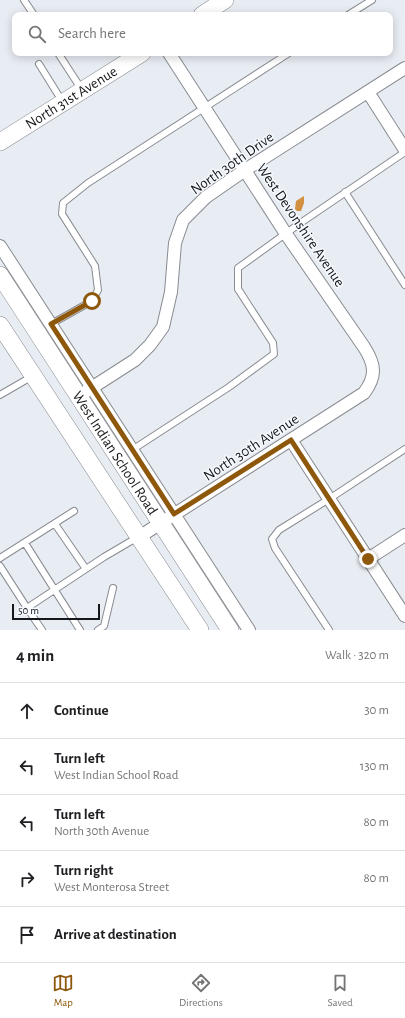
<!DOCTYPE html>
<html lang="en">
<head>
<meta charset="utf-8">
<style>
	body { margin:0; font-family:"Alegreya Sans",sans-serif; background:#f2f2f2; color:#202124 }
	.scale { position:absolute; left:12px; bottom:10px; width:88px; box-sizing:border-box; padding-left:4px; border:2px solid #16171a; border-top:0; font-size:11px; line-height:14px; white-space:nowrap; color:#16171a; -webkit-text-stroke:3px #f6faff; paint-order:stroke }
	.stop { position:absolute; width:12px; height:12px; margin:-9px; border:3px solid #8e580c; border-radius:50%; background:#fff }
	.stop.end { background:#8e580c; border-color:#fff; box-shadow:0 1px 4px #0008 }
	.list { margin:0; padding:0; list-style:none }
	h2 { display:flex; justify-content:space-between; align-items:center; height:52px; margin:0; padding:0 16px; font-size:17px }
	h2 small { font-size:13px; font-weight:400; color:#757577 }
	.list li { display:grid; grid-template-columns:26px 1fr auto; gap:12px; align-items:center; box-sizing:border-box; height:56px; padding:0 16px; border-top:1px solid #e0e0e0 }
	.list b { display:block; font-size:15px; white-space:nowrap }
	.list p { margin:0; font-size:13px; white-space:nowrap; color:#757577 }
	.list em { font-size:13px; font-style:normal; color:#757577 }
	.icon { flex:none; width:22px; height:22px; fill:none; stroke:currentColor; stroke-width:2; stroke-linecap:round; stroke-linejoin:round }
	.map { position:relative; flex:none; width:405px; height:630px; overflow:hidden }
	.search { position:absolute; background:#fff; box-shadow:0 2px 10px #0003; left:12px; right:12px; top:12px; height:44px; display:flex; align-items:center; gap:10px; box-sizing:border-box; padding:0 14px; border-radius:8px; color:#757577; font-size:15px }
	.sheet { height:332px; background:#fff }
	nav { display:flex; justify-content:space-around; align-items:center; box-sizing:border-box; height:56px; border-top:1px solid #e0e0e0; background:#fff; font-size:11px; color:#757577 }
	nav a { display:grid; justify-items:center; gap:2px }
	nav .on { color:#8e580c }
	.map>svg:first-child { display:block }
	.water { fill:#d49041 }
	.lines { fill:none; stroke-linecap:round; stroke-linejoin:round }
	.lane-casing { stroke:#888b91; stroke-width:8 }
	.street-casing { stroke:#888b91; stroke-width:14 }
	.secondary-casing { stroke:#888b91; stroke-width:18 }
	.lane { stroke:#fff; stroke-width:6 }
	.street { stroke:#fff; stroke-width:12 }
	.secondary { stroke:#fff; stroke-width:17 }
	.route { stroke:#8e580c; stroke-width:5 }
	.labels { text-anchor:middle; stroke-width:3; stroke-linejoin:round; paint-order:stroke }
	.street-label { font-size:15px; fill:#16171a; stroke:#f6faff }
</style>
</head>
<body>
<div class="map">
<svg width="405" height="630" viewBox="0 0 405 630">
	<rect width="100%" height="100%" fill="#e8ecf3"/>
	<path class="water" d="M304 196V203L301 211H297L295 209 296 201Z"/>
	<g class="lines">
		<g class="lane-casing">
			<path id="lane" d="M24 0 34 15
				M348 15 372 0
				M58 53 82 90
				M39 64 62 101
				M345 192 405 285
				M51 324 92 301 98 290 95 266 62 214 63 203 88 183 289 53
				M0 395 31 377
				M132 450 229 387 274 354 273 343 238 289V268L299 224 405 152
				M55 524 86 569
				M25 543 80 630
				M0 558 74 511
				M0 566 27 608
				M42 630 27 608 104 557 138 537
				M98 630 104 626 113 588
				M329 630 275 548 272 539 279 530 329 499 405 449"/>
		</g>
		<g class="street-casing">
			<path id="street" d="M368 92 405 150
				M0 246 249 630
				M79 396 135 360 150 345 163 327 171 292 175 243 183 220 206 197 245 170 405 68
				M291 440 405 616
				M139 537 364 393C377 376 375 364 364 347L286 234 169 53
				M368 559 405 535"/>
		</g>
		<g class="secondary-casing">
			<g id="secondary">
				<path d="M202 15 225 0"/>
				<path id="s1" d="M0 142 142 53"/>
				<path id="s2" d="M0 275 230 630"/>
				<path d="M0 325 200 630"/>
			</g>
		</g>
		<use href="#lane" class="lane"/>
		<use href="#street" class="street"/>
		<use href="#secondary" class="secondary"/>
	</g>
	<g class="lines">
		<path class="route" d="M92 301 51 324 174 514 291 440 368 559"/>
	</g>
	<g class="labels">
		<g class="street-label">
			<text dy="5" stroke="none"><textPath href="#s1" startOffset="84">North 31st Avenue</textPath></text>
			<text transform="translate(232 163) rotate(-35)" y="5">North 30th Drive</text>
			<text transform="translate(301 225) rotate(56)" y="5">West Devonshire Avenue</text>
			<text transform="translate(251 447) rotate(-33)" y="5">North 30th Avenue</text>
			<text dy="5" stroke="none"><textPath href="#s2" startOffset="212">West Indian School Road</textPath></text>
		</g>
	</g>
</svg>
<div class="scale">50 m</div>
<div class="stop" style="left:92px;top:301px"></div>
<div class="stop end" style="left:368px;top:559px"></div>
<div class="search"><svg class="icon" aria-label="search" viewBox="0 0 24 24"><circle cx="10" cy="10" r="6"/><path d="M15 15l6 6"/></svg>Search here</div>
</div>
<section class="sheet">
<h2>4 min<small>Walk · 320 m</small></h2>
<ul class="list">
<li><svg class="icon" aria-label="ahead" viewBox="0 0 24 24"><path d="M12 20V5M6 11l6-6 6 6"/></svg><div><b>Continue</b></div><em>30 m</em></li>
<li><svg class="icon" aria-label="left" viewBox="0 0 24 24"><path d="M17 20v-9H6M10 6l-5 5 5 5"/></svg><div><b>Turn left</b><p>West Indian School Road</p></div><em>130 m</em></li>
<li><svg class="icon" aria-label="left" viewBox="0 0 24 24"><path d="M17 20v-9H6M10 6l-5 5 5 5"/></svg><div><b>Turn left</b><p>North 30th Avenue</p></div><em>80 m</em></li>
<li><svg class="icon" aria-label="right" viewBox="0 0 24 24"><path d="M7 20v-9h11M14 6l5 5-5 5"/></svg><div><b>Turn right</b><p>West Monterosa Street</p></div><em>80 m</em></li>
<li><svg class="icon" aria-label="arrive" viewBox="0 0 24 24"><path d="M6 21V4h12l-3 4 3 4H6"/></svg><div><b>Arrive at destination</b></div></li>
</ul>
</section>
<nav>
<a class="on"><svg class="icon" aria-label="map" viewBox="0 0 24 24"><path d="M3 6l6-2 6 2 6-2v14l-6 2-6-2-6 2zM9 4v14M15 6v14"/></svg>Map</a>
<a><svg class="icon" aria-label="directions" viewBox="0 0 24 24"><path d="M12 3l9 9-9 9-9-9zM9 14v-3h6M13 9l2 2-2 2"/></svg>Directions</a>
<a><svg class="icon" aria-label="saved" viewBox="0 0 24 24"><path d="M7 4h10v16l-5-4-5 4z"/></svg>Saved</a>
</nav>
</body>
</html>
